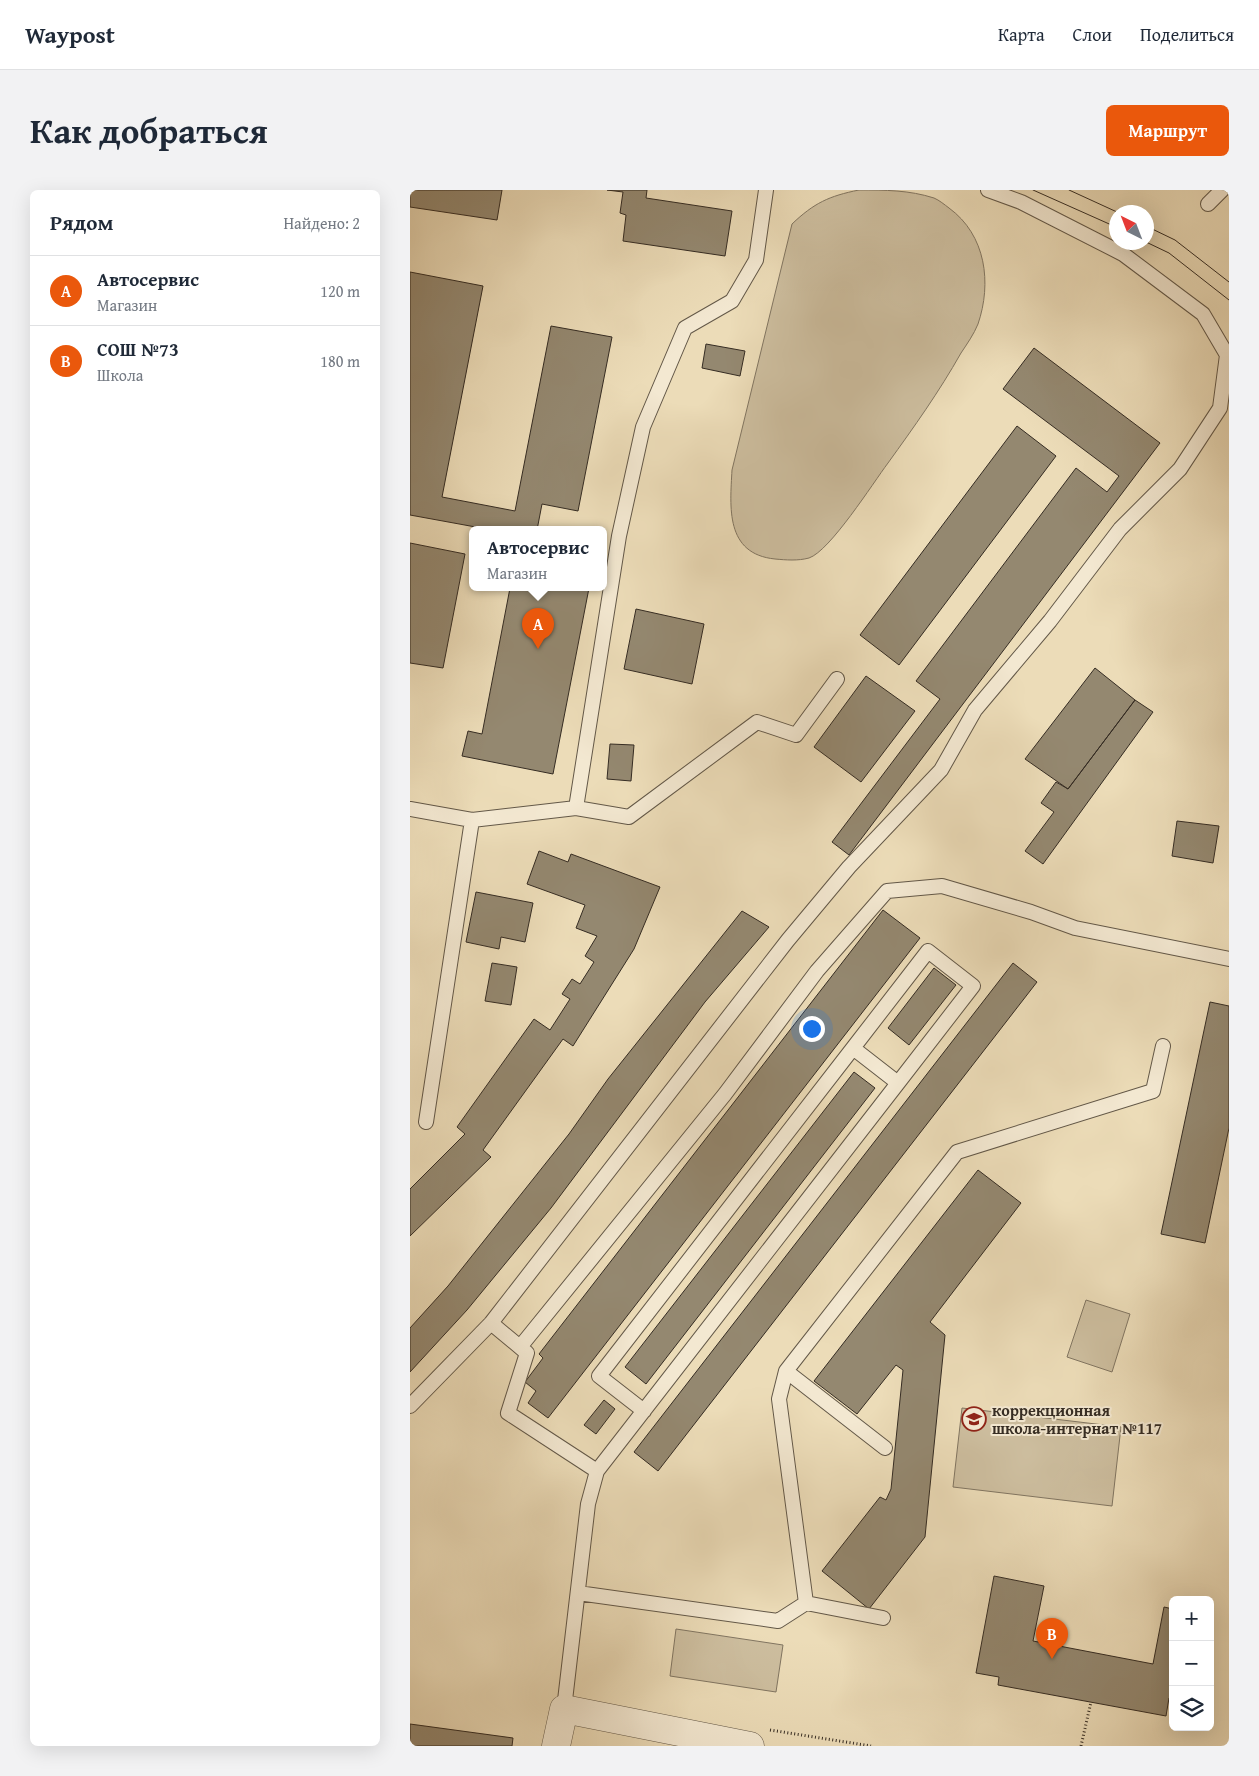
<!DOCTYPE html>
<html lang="ru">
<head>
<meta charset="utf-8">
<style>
	body { margin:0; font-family:"Gentium Book Plus",serif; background:#f2f2f3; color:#1f2937 }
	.controls { position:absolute; right:15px; bottom:15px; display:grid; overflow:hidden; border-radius:8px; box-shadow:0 5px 20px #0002 }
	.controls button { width:45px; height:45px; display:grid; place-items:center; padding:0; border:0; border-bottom:1px solid #e0e1e3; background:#fff; color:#1f2937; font:25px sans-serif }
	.compass { position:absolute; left:699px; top:15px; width:45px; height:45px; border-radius:50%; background:#fff; box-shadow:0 5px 20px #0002; rotate:318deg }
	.you { position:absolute; left:401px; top:838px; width:18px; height:18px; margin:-12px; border:4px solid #fff; border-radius:50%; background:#1a73e8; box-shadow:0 0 0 8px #1a73e833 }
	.badge { display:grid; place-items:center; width:32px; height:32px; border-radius:50%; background:#ea580c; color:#fff; font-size:16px; font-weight:700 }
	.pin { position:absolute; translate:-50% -41px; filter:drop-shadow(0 1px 2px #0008) }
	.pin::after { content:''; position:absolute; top:26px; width:18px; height:15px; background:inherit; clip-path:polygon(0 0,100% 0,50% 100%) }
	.popup { position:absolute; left:59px; top:336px; width:138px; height:65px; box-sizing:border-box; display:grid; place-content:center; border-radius:8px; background:#fff; filter:drop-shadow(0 1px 4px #0005); font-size:16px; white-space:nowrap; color:#747a83 }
	.popup b { font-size:19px; color:#1f2937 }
	.popup::after { content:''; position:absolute; left:50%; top:100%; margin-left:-10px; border:10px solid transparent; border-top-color:#fff }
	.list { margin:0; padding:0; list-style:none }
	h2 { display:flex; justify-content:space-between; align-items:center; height:65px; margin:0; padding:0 20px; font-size:21px }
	h2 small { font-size:16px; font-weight:400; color:#747a83 }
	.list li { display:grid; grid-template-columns:32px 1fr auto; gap:15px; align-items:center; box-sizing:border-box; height:70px; padding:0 20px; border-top:1px solid #e0e1e3 }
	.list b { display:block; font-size:19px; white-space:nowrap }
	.list p { margin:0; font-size:16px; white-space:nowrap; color:#747a83 }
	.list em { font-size:16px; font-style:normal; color:#747a83 }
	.icon { flex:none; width:28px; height:28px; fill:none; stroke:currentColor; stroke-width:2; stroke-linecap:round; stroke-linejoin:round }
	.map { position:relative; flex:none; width:819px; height:1556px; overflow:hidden; border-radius:8px }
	header { display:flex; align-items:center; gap:30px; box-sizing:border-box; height:70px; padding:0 25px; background:#fff; border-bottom:1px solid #e0e1e3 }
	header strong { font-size:24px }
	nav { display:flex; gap:28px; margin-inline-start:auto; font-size:18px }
	.intro { display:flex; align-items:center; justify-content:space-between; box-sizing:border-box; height:120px; padding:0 30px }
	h1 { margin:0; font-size:35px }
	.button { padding:12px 22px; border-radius:8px; background:#ea580c; color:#fff; font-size:18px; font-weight:700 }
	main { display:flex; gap:30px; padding:0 30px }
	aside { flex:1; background:#fff; border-radius:8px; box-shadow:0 5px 20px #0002 }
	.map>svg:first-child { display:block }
	.green { fill:#cdbe9f; stroke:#817561 }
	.building { fill:#948870; stroke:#352c23 }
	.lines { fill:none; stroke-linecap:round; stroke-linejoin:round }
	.lane-casing { stroke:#635848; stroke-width:16 }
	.street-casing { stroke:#635848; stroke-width:29 }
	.path { stroke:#352c23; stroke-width:3; stroke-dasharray:1 2.5; stroke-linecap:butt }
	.lane { stroke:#f3e8d1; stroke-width:14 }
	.street { stroke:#f3e8d1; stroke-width:28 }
	.tram { stroke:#352c23; stroke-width:1 }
	.labels { text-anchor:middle; stroke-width:4; stroke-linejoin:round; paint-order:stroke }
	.poi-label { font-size:16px; font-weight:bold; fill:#352c23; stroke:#f3e8d1; text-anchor:start }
</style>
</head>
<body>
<header>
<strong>Waypost</strong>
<nav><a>Карта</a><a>Слои</a><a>Поделиться</a></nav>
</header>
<div class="intro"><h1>Как добраться</h1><a class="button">Маршрут</a></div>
<main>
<aside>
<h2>Рядом<small>Найдено: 2</small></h2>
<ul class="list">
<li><span class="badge">A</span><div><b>Автосервис</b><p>Магазин</p></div><em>120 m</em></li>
<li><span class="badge">B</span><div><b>СОШ №73</b><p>Школа</p></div><em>180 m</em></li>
</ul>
</aside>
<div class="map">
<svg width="819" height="1556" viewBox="0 0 819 1556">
	<rect width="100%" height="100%" fill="#ecdcb8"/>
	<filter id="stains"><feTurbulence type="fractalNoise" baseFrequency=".004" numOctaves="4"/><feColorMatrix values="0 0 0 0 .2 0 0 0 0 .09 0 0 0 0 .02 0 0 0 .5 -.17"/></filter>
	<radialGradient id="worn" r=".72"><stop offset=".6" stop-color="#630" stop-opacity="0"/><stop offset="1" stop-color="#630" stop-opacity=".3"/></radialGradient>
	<path class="green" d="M449 0C475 0 499 0 524 8 529 10 535 15 539 18 576 45 582 93 568 134 564 144 557 154 551 163 529 202 504 237 478 273 463 293 420 361 399 368 388 371 376 370 365 369 315 364 320 317 322 280L382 34C404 13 419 6 449 0Z
		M676 1110 720 1124 702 1182 657 1167Z
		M552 1218 711 1237 702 1316 543 1297Z
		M266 1439 373 1455 366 1502 260 1486Z"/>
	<path class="building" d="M0 0H92L87 30 0 17Z
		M197 0H237L236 8 322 21 315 66 213 51 216 25 210 23 213 2Z
		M0 82 73 96 32 307 105 321 141 136 202 147 168 321 132 314 127 340H82L0 325Z
		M296 154 335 161 330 186 292 178Z
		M624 158 750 253 439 665 422 652 530 509 506 491 666 278 697 302 709 286 593 199Z
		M607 236 646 266 489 475 450 445Z
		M0 353 55 364 33 478 0 473Z
		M100 398H179L143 584 52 566 58 541 72 544Z
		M226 419 294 434 282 494 214 479Z
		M685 478 725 510 658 599 615 569Z
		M456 486 505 521 451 592 404 557Z
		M725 510 743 522 633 674 615 661 644 622 631 613 646 592 658 599Z
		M200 554 224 555 221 591 197 589Z
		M767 631 809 636 803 673 762 666Z
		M129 661 158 672 161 664 250 697 224 759 163 856 153 849 73 960 81 967 0 1046V999L55 944 47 937 124 829 140 840 160 809 152 804 162 789 170 794 184 772 175 766 187 746 166 738 175 715 117 694Z
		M66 702 123 713 115 752 91 747 89 759 56 752Z
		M473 720 510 748 138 1228 118 1213 126 1201 115 1192 133 1168 129 1164Z
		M332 721 359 737 295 812 141 1018 57 1120 0 1182V1138L38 1096 159 944 198 889Z
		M82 773 107 777 101 815 75 811Z
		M603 773 627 792 248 1281 224 1262Z
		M524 778 546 795 499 855 478 838Z
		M800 812 819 816V938L795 1053 751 1044Z
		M444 882 465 898 236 1194 215 1177Z
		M568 980 611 1013 520 1132 535 1145 515 1347 459 1419 412 1381 470 1307 476 1310 481 1299 493 1180 486 1175 447 1224 404 1191Z
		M194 1210 205 1219 186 1244 174 1235Z
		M584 1386 634 1396 623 1451 743 1474 754 1417 763 1419V1508H759L756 1526 588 1495 589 1487 566 1483Z
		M0 1534 103 1548 102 1556H0Z"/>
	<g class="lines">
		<g class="lane-casing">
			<path id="lane" d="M798 14 812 0
				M166 618 209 346 233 237 275 138 322 111 346 70 356 0
				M0 619 62 630 166 618 219 627 347 532 386 545 427 489
				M443 858 518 761 563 796 488 893
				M16 932 62 630
				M81 1133 117 1163 98 1223 187 1281 178 1314 154 1519
				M110 1157 315 904 407 781 477 701 532 696 621 722 665 738 819 769
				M376 1181 475 1258
				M0 1216 81 1133 378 750 439 677 531 580 565 520 640 431 710 339 770 279 810 218 817 165 793 124 713 64 611 12 578 0
				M187 1281 488 893 443 858 189 1186 234 1221
				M168 1403 368 1431 396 1413 369 1209 376 1181 547 962 743 901 753 856
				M396 1413 473 1428"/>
		</g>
		<g class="street-casing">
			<path id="street" d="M146 1556 154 1519 340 1556"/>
		</g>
		<path class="path" d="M360 1540 461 1556
			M671 1556 681 1512"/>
		<use href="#lane" class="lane"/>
		<use href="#street" class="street"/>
		<path class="tram" d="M623 0 706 37
			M659 0 707 22
			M736 36 765 50 819 92
			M736 52 759 63 819 110"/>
	</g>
	<defs>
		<g id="school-ring" transform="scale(1.25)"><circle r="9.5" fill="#f3e8d1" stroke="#8f2418" stroke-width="1.5"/><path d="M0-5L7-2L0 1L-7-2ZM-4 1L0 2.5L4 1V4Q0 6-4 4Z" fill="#8f2418"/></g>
	</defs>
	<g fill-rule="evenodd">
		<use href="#school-ring" x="564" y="1229"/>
	</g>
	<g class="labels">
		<g class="poi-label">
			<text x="582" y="1226">коррекционная<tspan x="582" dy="18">школа-интернат №117</tspan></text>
		</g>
	</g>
	<rect width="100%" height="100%" filter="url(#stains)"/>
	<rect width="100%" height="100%" fill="url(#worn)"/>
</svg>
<div class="controls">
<button>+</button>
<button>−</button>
<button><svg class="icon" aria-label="layers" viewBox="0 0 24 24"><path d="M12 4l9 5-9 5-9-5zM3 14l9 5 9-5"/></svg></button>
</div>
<svg class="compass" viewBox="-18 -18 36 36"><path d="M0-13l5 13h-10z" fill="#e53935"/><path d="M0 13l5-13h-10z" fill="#747a83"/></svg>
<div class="you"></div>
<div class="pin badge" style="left:128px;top:459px">A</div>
<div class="popup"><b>Автосервис</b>Магазин</div>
<div class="pin badge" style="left:642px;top:1469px">B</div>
</div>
</main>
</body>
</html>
